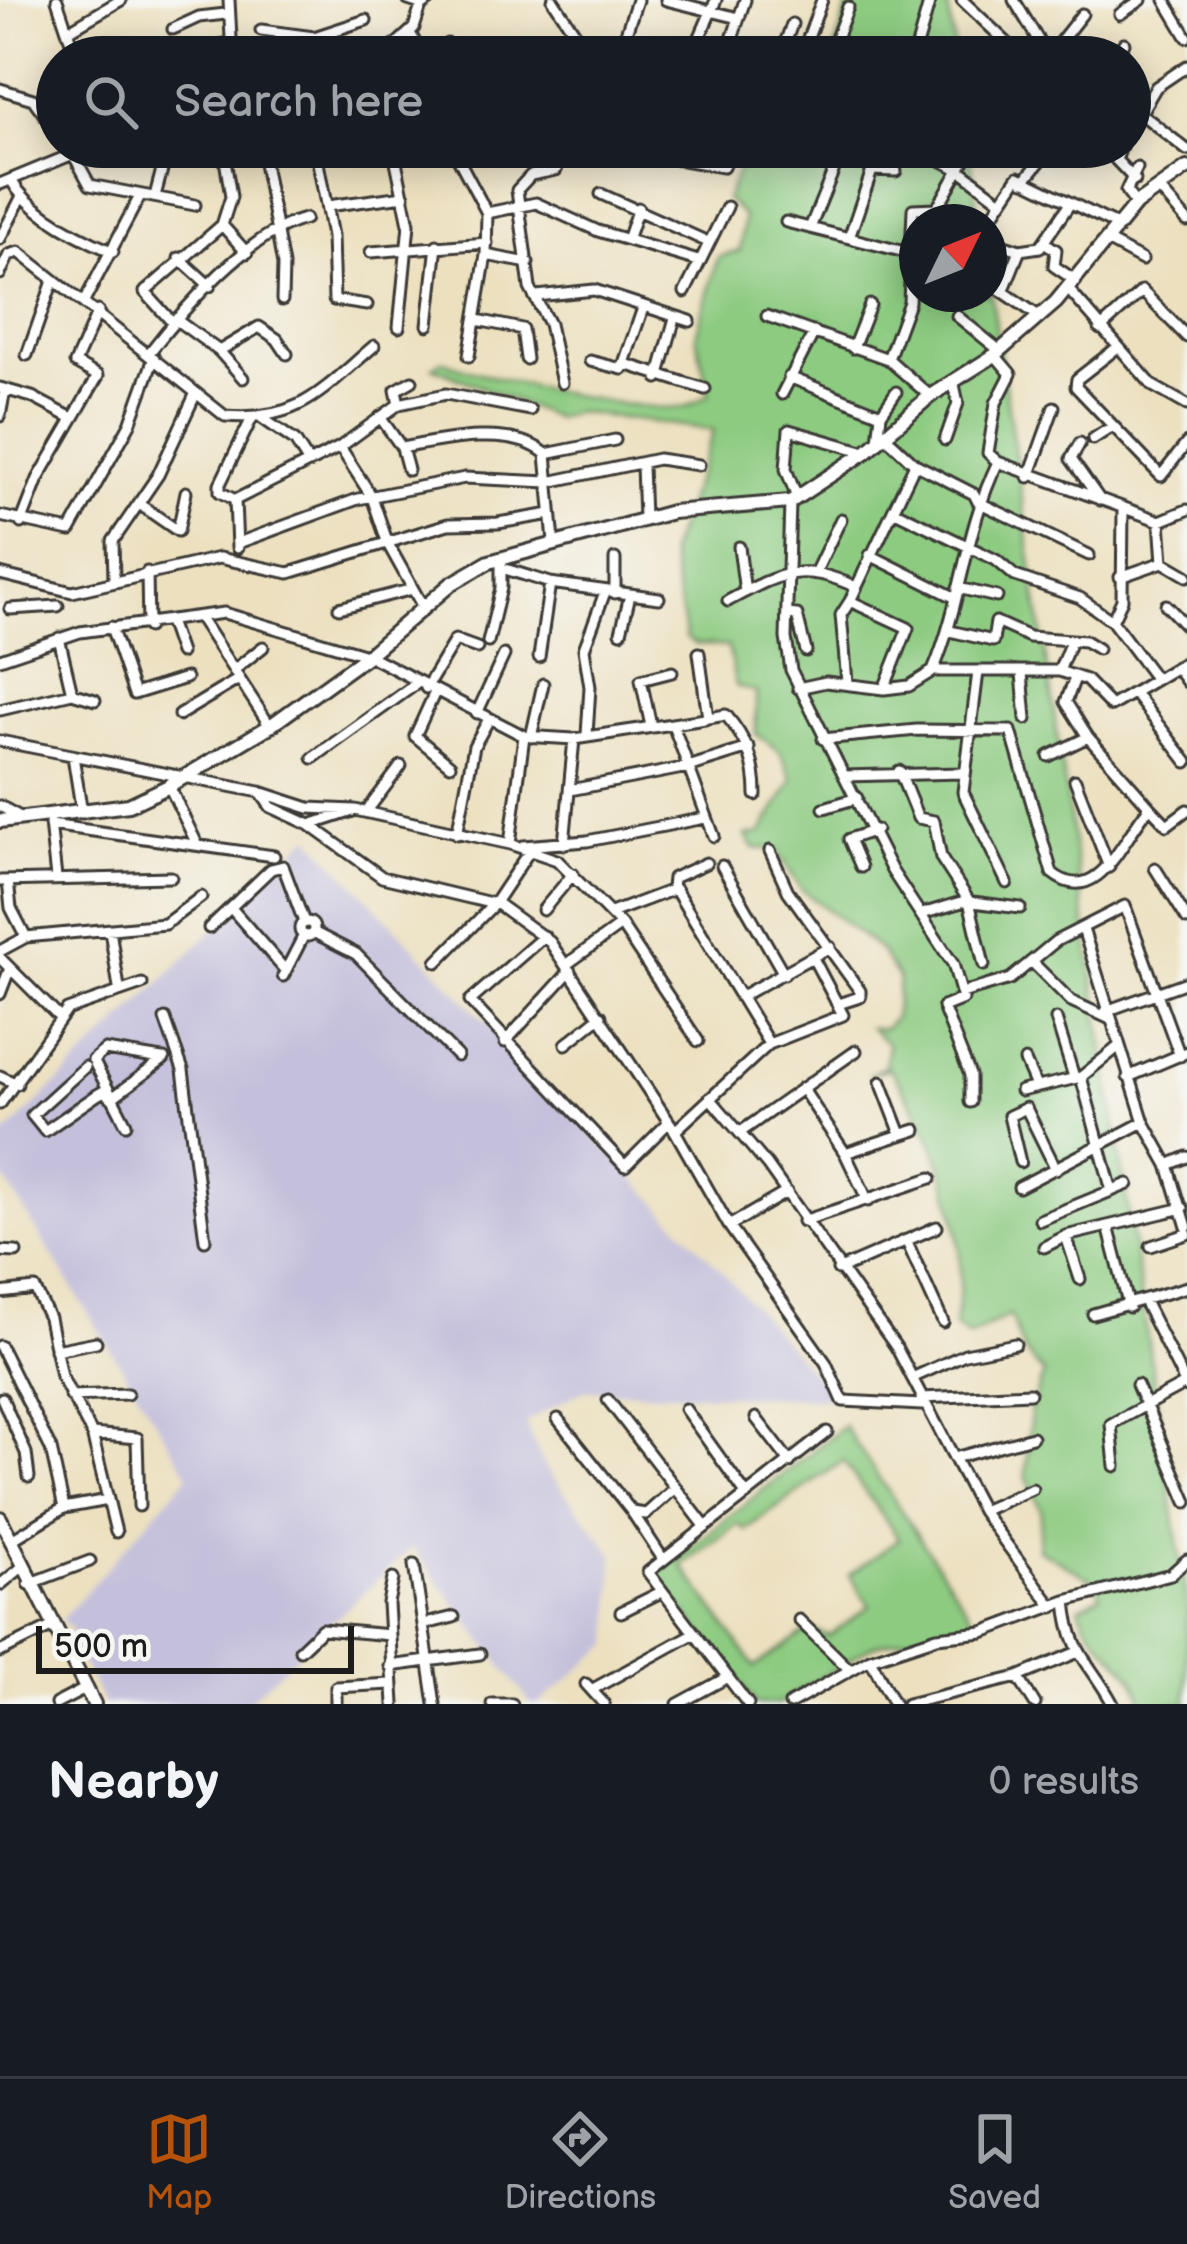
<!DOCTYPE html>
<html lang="en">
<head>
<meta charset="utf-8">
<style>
	body { margin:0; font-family:"Balsamiq Sans",sans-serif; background:#242831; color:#f1f3f6 }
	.compass { position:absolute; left:899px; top:204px; width:108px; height:108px; border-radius:50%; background:#171b24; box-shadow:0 6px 30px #0003; rotate:47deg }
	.scale { position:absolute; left:36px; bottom:30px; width:318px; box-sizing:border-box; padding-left:12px; border:6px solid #1c1c1c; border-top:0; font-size:33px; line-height:42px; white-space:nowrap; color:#1c1c1c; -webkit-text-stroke:9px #f6f6f2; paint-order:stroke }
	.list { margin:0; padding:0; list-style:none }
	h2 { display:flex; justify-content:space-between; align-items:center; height:156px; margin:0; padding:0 48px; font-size:51px }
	h2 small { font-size:39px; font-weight:400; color:#9ea1a6 }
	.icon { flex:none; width:66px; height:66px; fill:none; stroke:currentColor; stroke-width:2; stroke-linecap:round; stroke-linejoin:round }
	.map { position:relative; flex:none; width:1187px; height:1704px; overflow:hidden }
	.search { position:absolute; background:#171b24; box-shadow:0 6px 30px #0003; left:36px; right:36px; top:36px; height:132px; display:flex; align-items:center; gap:30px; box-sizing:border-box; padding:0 42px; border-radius:66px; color:#9ea1a6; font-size:45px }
	.sheet { height:372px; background:#171b24 }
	nav { display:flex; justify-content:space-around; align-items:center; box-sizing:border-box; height:168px; border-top:3px solid #363941; background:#171b24; font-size:33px; color:#9ea1a6 }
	nav a { display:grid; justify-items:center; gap:6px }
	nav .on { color:#b45309 }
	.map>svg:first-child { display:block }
	.industrial { fill:#c4c0db }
	.green { fill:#8dcb81; stroke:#54744e; stroke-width:3; fill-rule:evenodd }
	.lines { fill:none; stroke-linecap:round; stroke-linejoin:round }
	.minor-casing { stroke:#3b3934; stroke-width:15 }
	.major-casing { stroke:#3b3934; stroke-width:18 }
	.minor { stroke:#fff; stroke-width:9 }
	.major { stroke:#fff; stroke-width:12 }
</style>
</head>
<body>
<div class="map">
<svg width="1187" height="1704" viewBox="0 0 1187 1704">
	<rect width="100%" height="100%" fill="#f6f6f2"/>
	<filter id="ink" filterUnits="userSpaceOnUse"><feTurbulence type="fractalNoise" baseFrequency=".00833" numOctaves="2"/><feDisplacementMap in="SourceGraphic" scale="24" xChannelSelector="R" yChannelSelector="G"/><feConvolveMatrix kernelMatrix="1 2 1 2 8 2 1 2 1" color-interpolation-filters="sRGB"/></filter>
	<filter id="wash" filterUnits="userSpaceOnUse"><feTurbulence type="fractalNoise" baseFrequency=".004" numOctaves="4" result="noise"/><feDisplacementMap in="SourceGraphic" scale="48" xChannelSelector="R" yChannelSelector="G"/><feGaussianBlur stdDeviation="2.7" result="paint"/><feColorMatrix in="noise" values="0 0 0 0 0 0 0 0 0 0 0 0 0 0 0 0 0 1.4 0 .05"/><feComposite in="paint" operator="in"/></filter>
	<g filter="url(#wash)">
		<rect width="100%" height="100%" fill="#ece0bf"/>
		<path class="industrial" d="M309 836 721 1270 835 1399 584 1390 525 1423 544 1466 614 1554 611 1644 539 1704H531L412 1547 245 1704H104L68 1638 72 1629 61 1620 189 1475 0 1172V1140Z"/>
		<path class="green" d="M850 0H947L956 57H832Z
			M758 147H969L980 222H917V294H989V279L1187 1603V1704H1143C1136 1662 1091 1646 1079 1607L1101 1595 1096 1582 1038 1549 1041 1511 1026 1476 1031 1408 1044 1374 1023 1350 1010 1315 969 1337 954 1326C975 1237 941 1140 889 1068L869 1075 885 1066 888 1044 870 1028 884 1029 894 1018 899 980 880 950 801 889 776 849 754 848 746 836 761 833 793 780 779 750 756 734V692L736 686 728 647 695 644 686 638 669 553 714 430 576 412 555 418 433 367 442 360C481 378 643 414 684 407 692 405 702 398 709 394L696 335 718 257 740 251 744 217 726 199 745 154Z
			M844 1426 976 1622 872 1646 778 1704H756L656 1575ZM843 1461 899 1539 849 1575 870 1606 829 1636 810 1629 755 1667 682 1565 739 1524 745 1530Z"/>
	</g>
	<g filter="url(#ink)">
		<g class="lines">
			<g class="minor-casing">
				<path id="minor" d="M57 0 76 57
					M229 0 232 57
					M408 0 423 5 430 0
					M553 0 591 57
					M666 0 739 18
					M962 0 1022 57
					M1014 0 1043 48
					M1165 0 1187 37
					M1120 14 1141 0
					M173 29 199 17 226 14
					M261 30 314 37 366 20
					M68 31 121 0
					M410 33 423 57
					M1052 52 1082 14
					M177 57 228 43
					M290 57 318 50
					M382 57 414 28 423 0
					M431 57 447 44 478 57
					M558 57 575 39
					M618 57 637 0
					M663 57 668 44
					M691 57 716 0
					M726 57 745 0
					M780 57 792 24
					M801 57 822 0
					M829 57 848 7
					M914 57 930 0
					M1034 57 1043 48 1060 57
					M1114 57 1124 43
					M0 89 33 99 57 132
					M1130 105 1187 150
					M1130 131 1156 87 1187 66
					M185 147H224
					M261 147 283 265 282 300
					M315 147 332 236 334 300 367 305
					M393 147 409 224 399 327
					M452 147 487 213 486 255 469 356
					M1088 147 1116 156
					M1121 147 1116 160 1135 180
					M564 148 632 151 723 167 731 147
					M917 148 960 170 1001 201
					M73 154 90 185 195 205
					M456 157 501 147
					M871 170 896 171
					M11 180C29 212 78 237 113 252
					M1024 181 1052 147
					M0 184 90 147
					M1160 190 1187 221
					M601 194 708 242
					M155 196 168 147
					M1136 204 1126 191 1137 168
					M327 206 404 196
					M487 213 536 203 598 231 698 261
					M786 222 917 255
					M988 222 1018 177 1118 226
					M222 225 247 253
					M810 228 843 147
					M850 235 880 147
					M628 237 638 208
					M0 239 21 198
					M989 240 1020 250 1040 247 1069 205
					M1107 241 1142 260
					M1047 244 1056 250 1054 266 1076 281
					M371 252 487 243
					M486 255 528 263
					M179 258 210 286
					M0 274 9 255 19 252 225 416C300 422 322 390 374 346
					M989 282 1040 317
					M1068 289 1153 386 1187 405
					M685 292 727 207
					M1003 292 1020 250
					M537 296 594 290 690 321
					M85 300 140 196
					M767 316 888 359 909 302 913 209 937 208 972 147
					M957 316 999 350
					M175 319 219 351 243 378
					M477 320 522 329 526 359
					M172 322 145 292 222 225 231 197 223 147
					M428 325 437 245
					M1100 329 1142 291 1187 337
					M1118 347 1077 379 1076 387 1161 476 1187 443
					M853 348 870 305
					M219 351 259 327 277 339 287 354
					M149 353C184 308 250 232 305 219
					M27 355 53 281
					M995 355 1011 374 996 403 988 453 998 462
					M888 359 930 396
					M590 361 622 369 643 308
					M625 364 705 389
					M789 377 881 414
					M658 378 675 318
					M562 383 549 324 530 288 517 190 531 175 556 170 564 147
					M0 388 32 397 72 418
					M782 394 814 332
					M399 404 396 390 412 381
					M0 416 5 390
					M380 417 402 448 408 470
					M262 418 295 441 309 463
					M885 436 915 464 974 494 978 502 1089 555
					M1093 439 1113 426
					M945 440 958 403 953 380
					M878 441 881 414 896 392
					M1080 443 1071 459 1100 500
					M340 447 372 497 388 544 423 607
					M402 448C442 440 513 425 546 454L554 542
					M546 454 615 440
					M642 466 644 518
					M1029 477 1054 407
					M797 498 786 469 789 430 866 452
					M235 500 340 447 399 404 446 394 530 410
					M790 502 786 638 791 670 892 871 953 964 963 999 943 1007 970 1075V1102
					M139 504 178 531 186 492
					M893 510 996 560 1015 576 1080 598 1112 621 1155 678
					M0 516 70 531 130 424 154 358
					M1160 521 1163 562 1187 576
					M21 523 38 479 98 376 75 363 98 311
					M238 543 358 499 465 478 549 482 658 459 699 465
					M739 547 745 592
					M237 548 235 500 220 492V484L252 418
					M870 555 954 597
					M502 568 550 583 659 598
					M817 569 841 519
					M147 572 148 627
					M0 574 72 592 219 558 289 573 448 524 498 523 551 514
					M1120 577 1163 562
					M114 579 113 541 158 475 195 395
					M958 588 997 597
					M615 593V559
					M728 601C781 573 800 561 856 587
					M1166 605 1187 627
					M339 608 409 590
					M10 609 58 606
					M787 614 797 615 806 651
					M199 617 270 726
					M1112 621 1122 600 1123 511
					M170 624 180 653
					M111 627 134 694 186 678
					M950 631 993 641 996 622 1029 637 1085 641 1098 649
					M621 632 630 595
					M59 638 72 693
					M488 642 501 588V564
					M699 653 708 718 726 715C747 740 756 763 756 795
					M539 657 550 583
					M0 659 80 632 224 613 370 656 524 736 574 739 705 719
					M1176 667 1187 682
					M234 670 263 647
					M933 671C962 602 964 532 998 462L1160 521 1187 510
					M1059 671 1071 641
					M978 672 963 792 1007 883
					M1022 673 1026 719
					M847 682 841 615 850 601
					M426 688 455 640 477 648
					M798 688 826 682 884 689 909 686 933 671H1059L1086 680 1111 706 1187 661
					M884 689 908 628 850 601 915 464
					M435 692 415 736 450 765
					M1134 693 1187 762
					M0 710 72 693 95 700
					M477 713 504 655
					M179 715 239 679
					M673 725 714 836
					M651 726 641 680 672 672
					M587 735 590 687 584 649 605 592
					M531 737 543 684
					M823 739 917 730 1011 731 1052 873C1099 911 1125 833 1150 807L1088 737 1066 702 1075 678
					M0 741 260 792 271 807 310 825 353 811
					M73 756 82 813
					M1049 756 1088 737
					M313 758 416 684
					M899 771 918 818 934 821 941 858 969 901 984 965
					M844 776 961 773
					M1075 780 1109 867
					M169 786 197 844
					M570 790 688 767 749 748
					M260 792 309 808 355 810 510 844 557 860 621 925 698 1041
					M0 806 22 818
					M1150 807 1167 825 1187 810
					M824 808 857 798
					M366 812 401 766
					M50 823 56 878
					M50 825 274 856
					M310 825 382 877 499 905 550 942 675 1131 729 1226 826 1363 843 1401 922 1405
					M457 834 474 746 489 719
					M510 844 524 736
					M564 844 574 739
					M523 846 587 841 705 818
					M770 851 788 891 860 991V997L838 1004
					M722 866 784 974
					M861 867 849 839 876 830
					M1155 868 1187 919
					M0 881 171 877
					M8 881 11 908 26 937
					M672 888 673 878 706 863
					M231 908 285 970
					M543 910 573 874
					M611 913 675 889 769 1044
					M922 914 965 901 1020 908
					M300 929a7 7 0 1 1 14 0a7 7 0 1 1-14 0Z
					M209 928 271 869 283 866 304 922
					M1083 929 1144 1122 1168 1165 1187 1227
					M110 930 119 988
					M313 932 356 954 457 1056
					M544 936 470 1001 625 1166 668 1123
					M0 951 26 937 165 924 201 897
					M0 958 59 1017
					M437 962 494 904 530 850
					M567 964 621 925
					M1034 964 1071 1001 1108 1018
					M283 976 304 935
					M962 993 1010 979 1056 941 1125 906 1180 1056
					M0 994 10 968
					M740 997 830 947
					M1106 1011 1187 982
					M165 1019 183 1070 205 1240
					M1056 1019 1074 1077
					M505 1042 570 971
					M566 1044 601 1016
					M1025 1061 1035 1084
					M85 1067 32 1115 45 1131 97 1095 104 1091 112 1098 164 1059
					M0 1076 17 1084
					M1081 1077 1112 1191
					M1128 1077 1187 1052
					M881 1082 901 1134
					M802 1088 845 1153 868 1201
					M1021 1091 1081 1077 1118 1047
					M710 1098 767 1165 896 1347 982 1511 1053 1607
					M0 1104 67 1010 142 984
					M126 1124 93 1060 105 1050 162 1059
					M675 1131 769 1044 843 1015 813 958
					M742 1131 856 1051
					M845 1153 916 1130
					M1020 1162 1009 1116 1026 1108 1056 1169
					M1168 1165 1187 1157
					M1019 1187 1144 1122
					M1040 1220 1128 1184
					M803 1221 931 1178
					M729 1226 787 1192
					M1108 1226 1129 1307
					M1066 1236 1080 1279
					M906 1240 943 1322
					M1151 1246 1187 1234
					M1044 1247 1066 1236 1183 1208
					M0 1251 16 1252
					M838 1270 937 1227
					M0 1293 35 1289 49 1318 61 1376 92 1434 116 1532
					M1144 1301 1187 1387
					M1093 1314 1187 1287
					M0 1346 51 1449 64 1508 10 1541
					M55 1350 96 1342
					M912 1378 965 1354 1015 1344
					M1137 1385 1187 1502
					M70 1396 127 1394
					M2 1398 26 1453 29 1477
					M921 1398 1030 1393
					M608 1400 705 1526
					M685 1409 746 1494
					M756 1418 790 1462
					M558 1419 632 1512 646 1514 675 1488
					M92 1434 137 1438 139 1506
					M954 1458 1032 1437
					M1115 1466 1111 1424 1185 1384
					M64 1508 108 1500
					M982 1511 1032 1489
					M632 1512 663 1559
					M414 1565 435 1704
					M393 1579 388 1603 394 1704
					M29 1584 90 1561
					M0 1585 21 1568
					M1066 1601C1071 1656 1090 1661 1113 1704
					M621 1612 659 1593
					M799 1620 848 1668
					M425 1624 454 1617
					M300 1650 322 1629 390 1635
					M0 1652 53 1626
					M870 1659 894 1704
					M390 1666 480 1654
					M1018 1677 1035 1704
					M586 1684 604 1704
					M593 1689 695 1633
					M56 1704 85 1689
					M336 1704V1687L391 1684
					M492 1704H512
					M678 1704 728 1677
					M748 1704 648 1572 827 1432
					M790 1704 870 1659 937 1637 983 1632 1066 1601 1171 1574 1187 1560
					M907 1704 1018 1677 1078 1652"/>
			</g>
			<g class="major-casing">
				<path id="major" d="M0 821 129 805 169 786 270 726 367 656 451 584 489 562 672 512 790 502 866 452 930 396 995 355 1056 302 1136 204 1187 168
					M0 1518 94 1704"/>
			</g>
			<use href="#minor" class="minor"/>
			<use href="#major" class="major"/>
		</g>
	</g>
</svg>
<svg class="compass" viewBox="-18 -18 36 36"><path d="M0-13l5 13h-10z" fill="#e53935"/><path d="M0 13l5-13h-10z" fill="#9ea1a6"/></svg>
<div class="scale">500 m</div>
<div class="search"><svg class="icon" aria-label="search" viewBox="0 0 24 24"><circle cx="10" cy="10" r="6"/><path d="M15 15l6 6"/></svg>Search here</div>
</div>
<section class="sheet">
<h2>Nearby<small>0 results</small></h2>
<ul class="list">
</ul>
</section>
<nav>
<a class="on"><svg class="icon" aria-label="map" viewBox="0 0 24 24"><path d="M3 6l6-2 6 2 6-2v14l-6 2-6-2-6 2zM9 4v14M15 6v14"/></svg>Map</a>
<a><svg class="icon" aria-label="directions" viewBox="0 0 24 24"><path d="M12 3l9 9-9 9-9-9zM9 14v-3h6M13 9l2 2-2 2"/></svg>Directions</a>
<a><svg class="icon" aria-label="saved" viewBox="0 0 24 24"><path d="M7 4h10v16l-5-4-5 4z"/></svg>Saved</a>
</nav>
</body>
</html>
